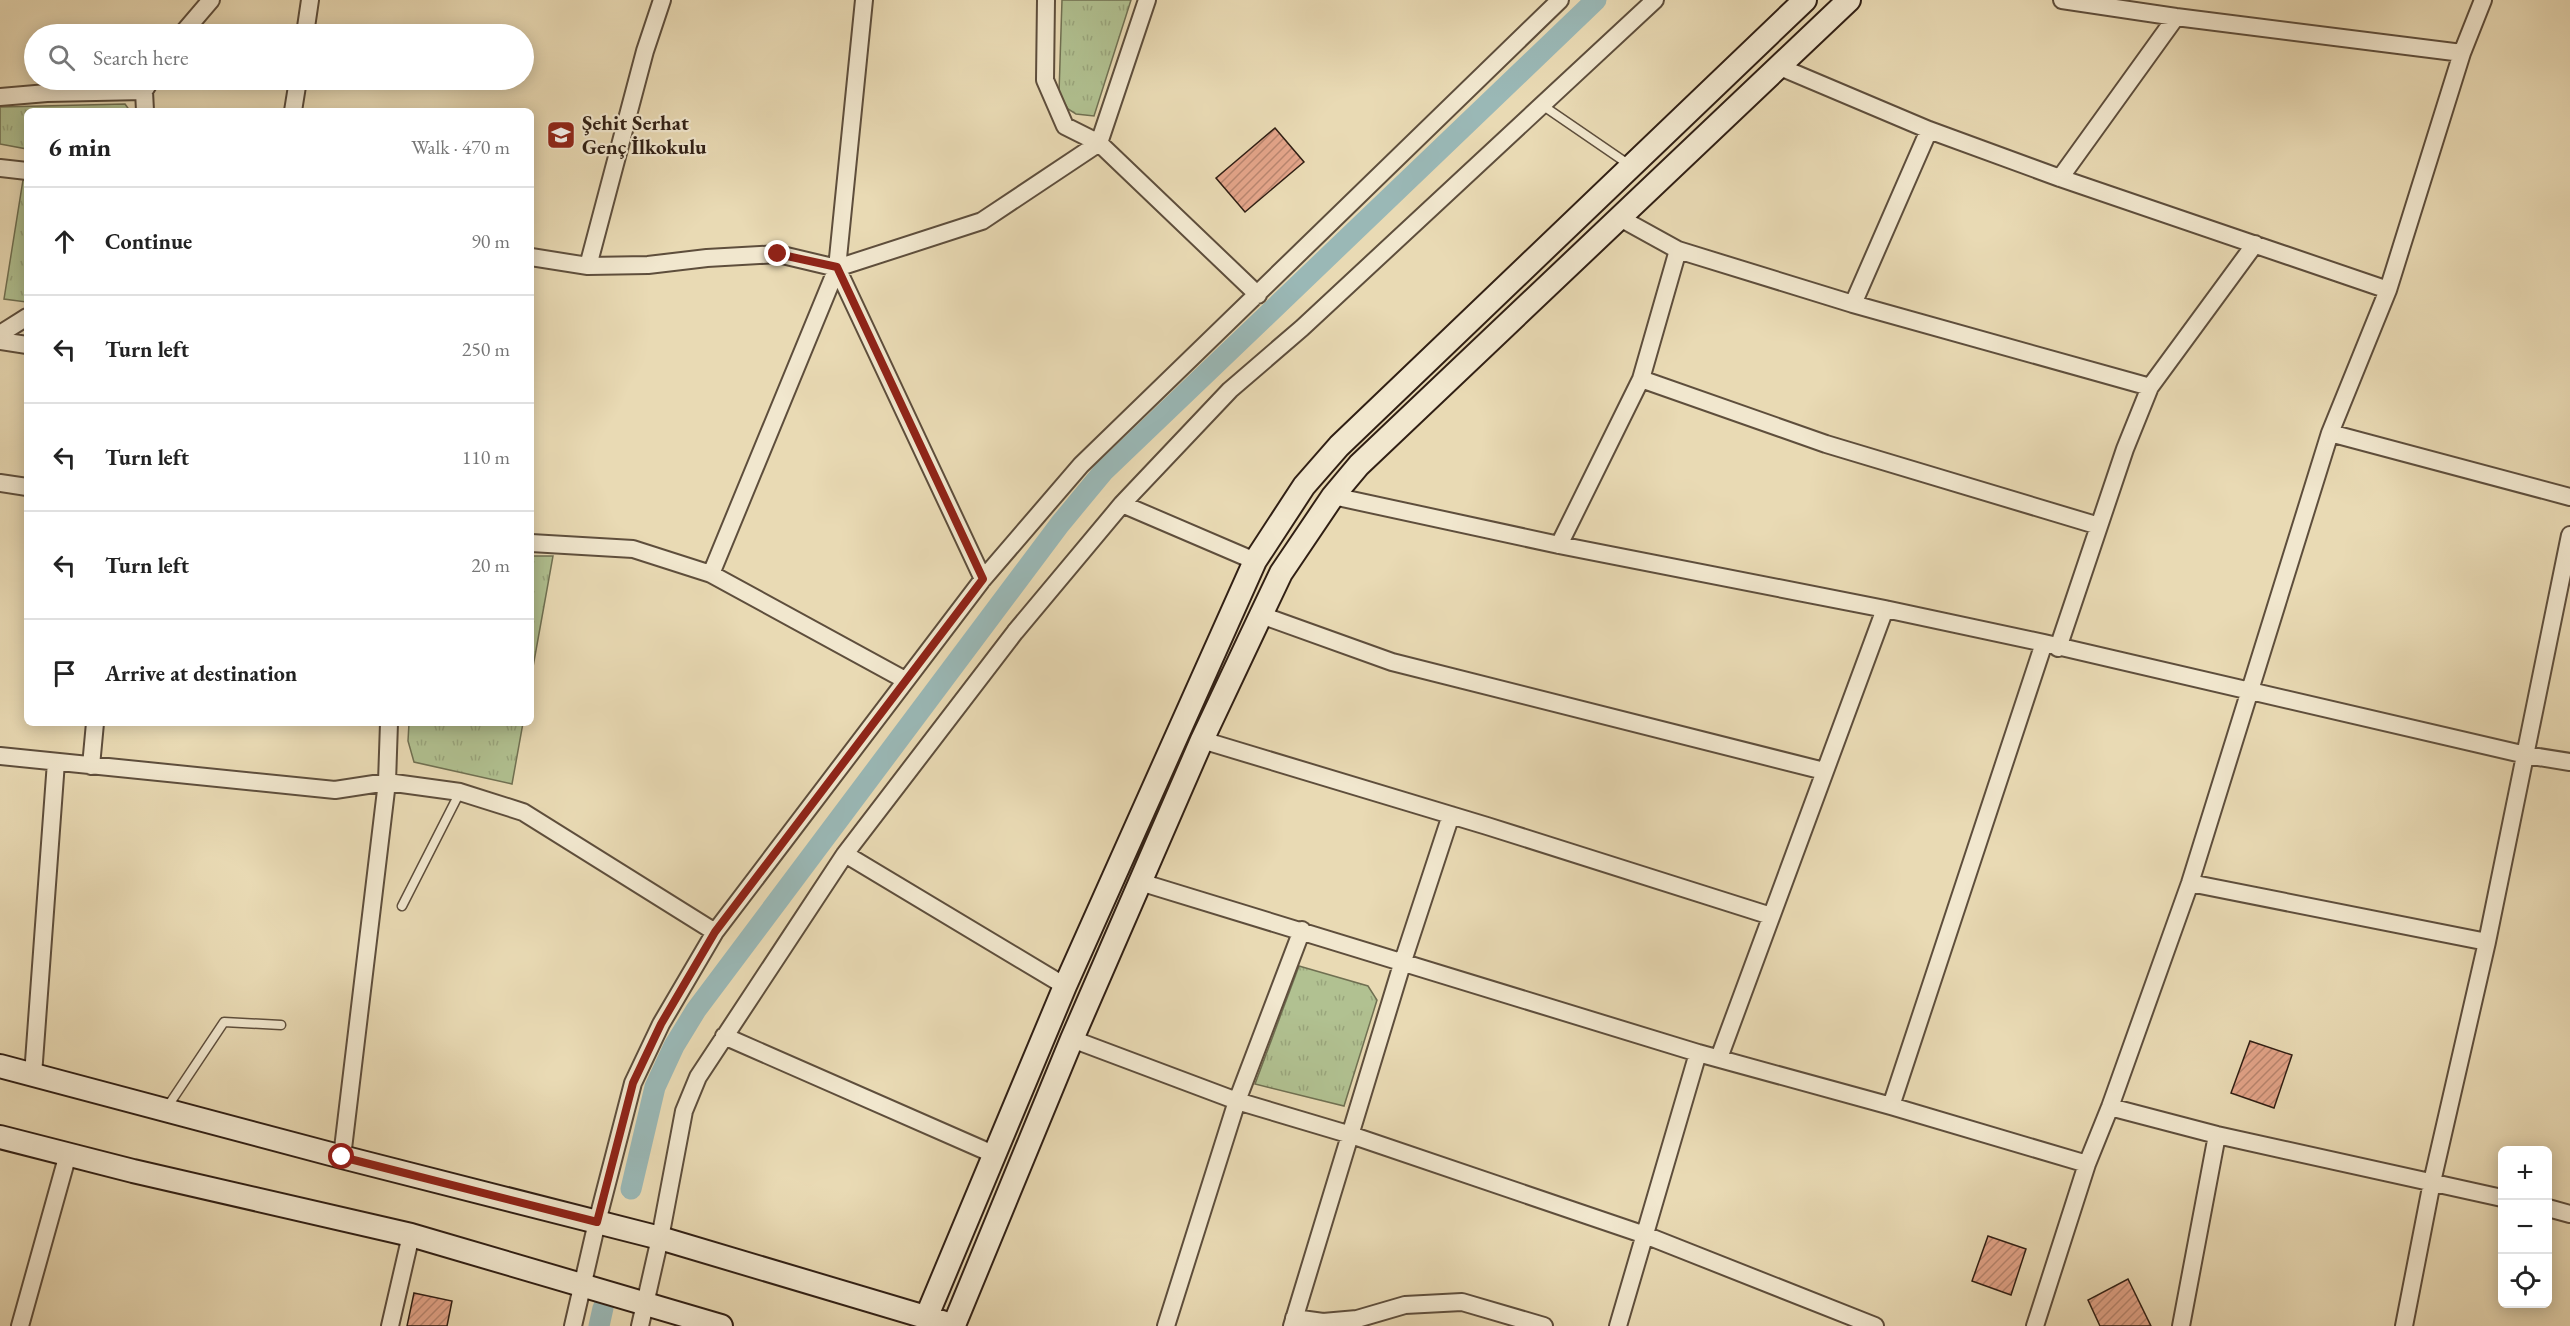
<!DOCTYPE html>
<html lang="en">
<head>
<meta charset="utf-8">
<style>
	body { margin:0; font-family:"EB Garamond",serif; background:#f2f2f2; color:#222 }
	.controls { position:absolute; right:18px; bottom:18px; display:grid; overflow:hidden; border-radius:9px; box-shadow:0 3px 15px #0003 }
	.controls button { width:54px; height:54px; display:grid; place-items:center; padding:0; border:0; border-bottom:2px solid #e0e0e0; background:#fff; color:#222; font:30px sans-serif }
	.stop { position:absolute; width:18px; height:18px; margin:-14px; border:4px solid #8f2418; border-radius:50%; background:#fff }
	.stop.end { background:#8f2418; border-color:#fff; box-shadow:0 2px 6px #0008 }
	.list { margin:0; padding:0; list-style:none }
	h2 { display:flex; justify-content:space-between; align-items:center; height:78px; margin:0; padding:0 24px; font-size:26px }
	h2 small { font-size:20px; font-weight:400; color:#767676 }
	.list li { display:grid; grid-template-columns:39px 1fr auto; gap:18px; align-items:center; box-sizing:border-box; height:108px; padding:0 24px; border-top:2px solid #e0e0e0 }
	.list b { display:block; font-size:22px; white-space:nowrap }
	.list em { font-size:20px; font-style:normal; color:#767676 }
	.icon { flex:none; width:33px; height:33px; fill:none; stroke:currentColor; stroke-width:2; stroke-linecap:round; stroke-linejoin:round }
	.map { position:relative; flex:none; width:2570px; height:1326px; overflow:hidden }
	.search { position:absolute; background:#fff; box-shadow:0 3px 15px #0003; left:24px; top:24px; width:510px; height:66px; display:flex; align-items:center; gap:15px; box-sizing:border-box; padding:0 21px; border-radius:33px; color:#767676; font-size:22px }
	.panel { position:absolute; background:#fff; box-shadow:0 3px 15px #0003; left:24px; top:108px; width:510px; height:618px; border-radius:9px }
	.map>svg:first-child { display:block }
	.grass { fill:url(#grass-tufts); stroke:#707052; stroke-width:1.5 }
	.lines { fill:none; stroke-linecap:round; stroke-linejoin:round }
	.canal { stroke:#9ab8b6; stroke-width:21 }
	.building { fill:url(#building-hatch); stroke:#301f14; stroke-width:1.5 }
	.lane-casing { stroke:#5e4e3c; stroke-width:11 }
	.street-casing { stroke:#5e4e3c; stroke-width:20 }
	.secondary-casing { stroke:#301f14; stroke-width:26 }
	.lane { stroke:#f1e7ce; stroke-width:8 }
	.street { stroke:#f1e7ce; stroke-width:16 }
	.secondary { stroke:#f1e7ce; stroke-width:22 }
	.route { stroke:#8f2418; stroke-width:8 }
	.labels { text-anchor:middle; stroke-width:4.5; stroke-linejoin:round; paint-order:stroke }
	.poi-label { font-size:21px; font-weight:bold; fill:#301f14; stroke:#f1e7ce; text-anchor:start }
</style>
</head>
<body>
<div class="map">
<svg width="2570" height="1326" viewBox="0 0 2570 1326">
	<defs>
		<pattern id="grass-tufts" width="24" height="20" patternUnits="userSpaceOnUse" patternTransform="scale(1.5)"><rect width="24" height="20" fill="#b1c191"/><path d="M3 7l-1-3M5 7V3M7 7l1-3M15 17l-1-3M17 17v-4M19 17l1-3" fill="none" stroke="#99a57c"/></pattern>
		<pattern id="building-hatch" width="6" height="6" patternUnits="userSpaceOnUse" patternTransform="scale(1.5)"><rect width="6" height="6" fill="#e3a489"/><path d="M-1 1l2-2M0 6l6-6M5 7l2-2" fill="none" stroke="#b8856f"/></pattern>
	</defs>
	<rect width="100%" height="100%" fill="#e9dab4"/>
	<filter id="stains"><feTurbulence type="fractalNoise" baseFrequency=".00333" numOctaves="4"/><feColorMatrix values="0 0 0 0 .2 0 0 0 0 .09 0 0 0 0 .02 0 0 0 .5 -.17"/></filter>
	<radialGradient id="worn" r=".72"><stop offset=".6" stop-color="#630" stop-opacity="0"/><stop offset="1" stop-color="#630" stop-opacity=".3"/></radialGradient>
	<path class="grass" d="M1062 0H1131L1094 116 1076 114 1068 109 1059 93Z
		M125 104 130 111H27V149L0 144V107Z
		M23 180 27 181 26 302 4 299Z
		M531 556H553L531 678Z
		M409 723H523L512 784 414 762 408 741Z
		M1299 966 1368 986 1377 1000 1344 1106 1255 1084Z"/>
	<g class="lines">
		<path class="canal" d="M631 1189 655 1087 674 1046 696 1010 1060 524 1103 472 1596 0
			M599 1326 603 1308"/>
	</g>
	<path class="building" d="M1275 128 1304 162 1245 212 1216 178Z
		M2250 1041 2292 1055 2274 1108 2231 1093Z
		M1988 1236 2026 1249 2011 1295 1972 1281Z
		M2128 1279 2151 1326H2100L2088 1300Z
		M414 1293 452 1301 447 1326H407Z"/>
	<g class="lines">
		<g class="lane-casing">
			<path id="lane" d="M1542 105 1631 166
				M402 906 460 792
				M166 1109 224 1022 281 1025"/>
		</g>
		<g class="street-casing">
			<path id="street" d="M864 0 837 268 983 579
				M1147 0 1099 143 1258 295
				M2062 0 2176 17 2462 53
				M182 34 211 0
				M305 34 310 0
				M1780 67 1929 130 2060 178 2388 290
				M0 97 47 93 144 91
				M145 111 144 91 151 80
				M293 111 298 80
				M0 168 27 171
				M2060 178 2176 17
				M1620 218 1678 250 1853 304 2150 387
				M531 257 588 266 648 265 707 258 778 254 837 268 982 221 1099 143 1065 126 1045 80 1046 0
				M588 266 645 51 662 0
				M1853 304 1929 130
				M0 334 27 317
				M0 341 27 345
				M1641 379 1826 444 2099 526
				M2330 433 2570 497
				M0 483 27 487
				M1333 496 1559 545 1885 609 2044 643 2526 755 2570 762
				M1122 504 1255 561
				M531 543 633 549 711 574 905 680
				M1559 545 1641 379 1678 250
				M711 574 837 268
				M1261 615 1392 662 1824 771
				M2058 648 2125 449 2150 387 2255 244
				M1202 740 1487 826 1771 916
				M0 756 335 790 387 782 460 792 523 812 715 932
				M91 766 95 723
				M845 854 1065 986
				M1140 882 1698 1053 1891 1106 2087 1164
				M2190 883 2487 942
				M724 1036 993 1154
				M1072 1039 1237 1101 1351 1135 1645 1235 1875 1326
				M1719 1058 1885 609
				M33 1075 56 762
				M1891 1106 2044 643
				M2110 1107 2217 1135 2502 1198
				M342 1157 387 782 389 723
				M2548 1208 2570 1214
				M1294 1318 1323 1322 1357 1319 1405 1305 1462 1302 1544 1326
				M20 1326 68 1154
				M390 1326 411 1235
				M573 1326 597 1222 633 1083 661 1024 715 932 983 579 1081 465 1560 0
				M640 1326 660 1238 684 1111 698 1077 845 854 1015 632 1122 504 1230 390 1302 328 1655 0
				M1166 1326 1237 1101 1302 930
				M1292 1326 1403 961 1451 815
				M1618 1326 1698 1053
				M2035 1326 2087 1164 2110 1107 2190 883 2330 433 2388 290 2462 53 2483 0
				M2181 1326 2217 1135
				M2404 1326 2432 1182 2487 942 2570 535"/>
		</g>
		<g class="secondary-casing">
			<path id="secondary" d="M0 1066 342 1157 660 1238 942 1322
				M0 1137 133 1171 411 1235 721 1326
				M926 1318 1065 986 1255 561 1304 486 1339 446 1805 0
				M954 1325 1072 1039 1202 740 1261 615 1281 573 1333 496 1359 465 1849 0"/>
		</g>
		<use href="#lane" class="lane"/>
		<use href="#street" class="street"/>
		<use href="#secondary" class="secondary"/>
	</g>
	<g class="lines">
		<path class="route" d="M342 1157 597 1222 633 1083 661 1024 715 932 983 579 837 267 778 254"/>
	</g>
	<defs>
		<g id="school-square" transform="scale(1.5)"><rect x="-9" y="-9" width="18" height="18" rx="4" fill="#8f2418" stroke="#f1e7ce"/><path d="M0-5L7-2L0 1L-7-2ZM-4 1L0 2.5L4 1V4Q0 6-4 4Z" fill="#fff"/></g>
	</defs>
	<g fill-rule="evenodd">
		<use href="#school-square" x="561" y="135"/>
	</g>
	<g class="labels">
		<g class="poi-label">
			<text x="582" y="130">Şehit Serhat<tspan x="582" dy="24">Genç İlkokulu</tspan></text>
		</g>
	</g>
	<rect width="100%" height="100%" filter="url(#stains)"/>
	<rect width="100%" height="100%" fill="url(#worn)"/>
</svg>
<div class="controls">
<button>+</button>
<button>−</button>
<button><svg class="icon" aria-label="locate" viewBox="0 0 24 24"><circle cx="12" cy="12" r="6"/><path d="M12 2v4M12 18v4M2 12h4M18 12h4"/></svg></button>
</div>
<div class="stop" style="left:342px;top:1157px"></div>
<div class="stop end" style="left:778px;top:254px"></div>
<div class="search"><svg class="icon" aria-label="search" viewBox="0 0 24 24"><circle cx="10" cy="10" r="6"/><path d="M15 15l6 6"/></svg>Search here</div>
<section class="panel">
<h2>6 min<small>Walk · 470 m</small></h2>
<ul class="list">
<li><svg class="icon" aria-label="ahead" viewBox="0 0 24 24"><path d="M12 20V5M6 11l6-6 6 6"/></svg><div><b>Continue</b></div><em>90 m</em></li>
<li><svg class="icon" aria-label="left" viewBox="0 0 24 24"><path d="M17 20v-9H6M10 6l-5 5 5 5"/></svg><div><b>Turn left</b></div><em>250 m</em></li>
<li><svg class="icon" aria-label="left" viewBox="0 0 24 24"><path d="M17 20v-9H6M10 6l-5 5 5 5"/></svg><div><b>Turn left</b></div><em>110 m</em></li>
<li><svg class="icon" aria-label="left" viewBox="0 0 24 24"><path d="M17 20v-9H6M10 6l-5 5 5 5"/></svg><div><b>Turn left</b></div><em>20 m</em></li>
<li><svg class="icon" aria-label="arrive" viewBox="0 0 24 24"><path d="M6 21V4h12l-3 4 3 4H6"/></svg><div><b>Arrive at destination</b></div></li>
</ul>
</section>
</div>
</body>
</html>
